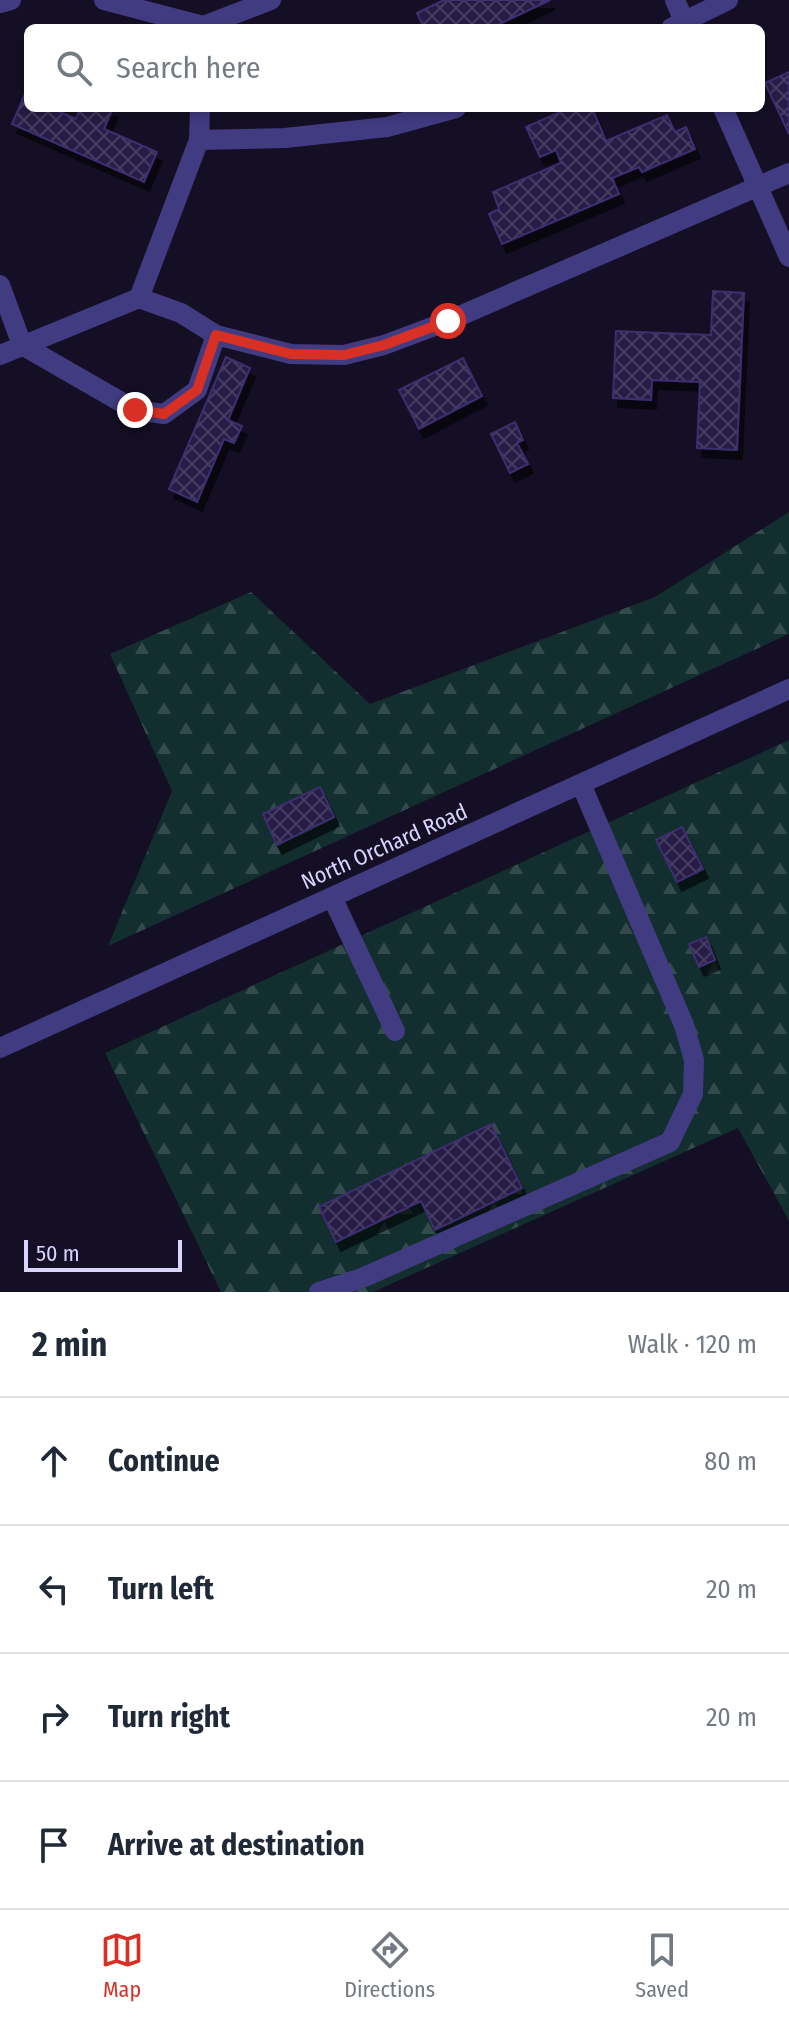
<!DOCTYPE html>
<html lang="en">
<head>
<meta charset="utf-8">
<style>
	body { margin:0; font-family:"Fira Sans Condensed",sans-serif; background:#f6f6f7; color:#1f2937 }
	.scale { position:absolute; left:24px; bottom:20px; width:158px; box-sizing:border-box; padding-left:8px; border:4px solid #dad3fe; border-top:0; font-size:22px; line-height:28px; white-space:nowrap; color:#dad3fe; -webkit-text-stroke:6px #140f24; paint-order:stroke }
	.stop { position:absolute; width:24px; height:24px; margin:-18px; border:6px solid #d93025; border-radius:50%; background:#fff }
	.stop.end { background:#d93025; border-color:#fff; box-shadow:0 2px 8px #0008 }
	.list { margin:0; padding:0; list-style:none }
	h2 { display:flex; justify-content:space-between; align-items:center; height:104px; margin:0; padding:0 32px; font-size:34px }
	h2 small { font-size:26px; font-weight:400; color:#747a83 }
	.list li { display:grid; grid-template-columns:52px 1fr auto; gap:24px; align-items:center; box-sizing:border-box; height:128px; padding:0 32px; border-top:2px solid #e0e1e3 }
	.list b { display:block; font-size:30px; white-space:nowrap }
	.list em { font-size:26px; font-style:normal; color:#747a83 }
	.icon { flex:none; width:44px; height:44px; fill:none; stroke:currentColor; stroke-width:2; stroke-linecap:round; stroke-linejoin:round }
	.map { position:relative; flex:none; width:789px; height:1292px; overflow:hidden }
	.search { position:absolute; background:#fff; box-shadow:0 4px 12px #0003; left:24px; right:24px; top:24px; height:88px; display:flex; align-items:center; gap:20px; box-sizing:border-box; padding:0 28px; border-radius:12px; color:#747a83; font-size:30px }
	.sheet { height:616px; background:#fff }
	nav { display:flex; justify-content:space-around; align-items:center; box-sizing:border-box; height:112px; border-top:2px solid #e0e1e3; background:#fff; font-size:22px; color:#747a83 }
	nav a { display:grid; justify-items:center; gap:4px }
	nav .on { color:#d93025 }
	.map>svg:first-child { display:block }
	.forest { fill:url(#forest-firs) }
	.building { fill:url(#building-cross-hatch); stroke:#3e2e70; stroke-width:2; filter:url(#shadow) }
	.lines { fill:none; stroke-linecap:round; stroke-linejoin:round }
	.minor { stroke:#413b82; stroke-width:20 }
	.route { stroke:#d93025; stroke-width:10 }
	.labels { text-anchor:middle; stroke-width:7; stroke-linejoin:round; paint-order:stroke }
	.street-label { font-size:22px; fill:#dad3fe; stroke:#140f24 }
</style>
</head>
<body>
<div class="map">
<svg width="789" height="1292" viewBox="0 0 789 1292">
	<defs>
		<pattern id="forest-firs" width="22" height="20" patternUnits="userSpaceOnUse" patternTransform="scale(2)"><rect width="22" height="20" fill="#122e2e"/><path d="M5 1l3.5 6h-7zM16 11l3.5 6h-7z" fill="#344b4d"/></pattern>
		<pattern id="building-cross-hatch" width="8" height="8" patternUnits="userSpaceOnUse" patternTransform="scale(2)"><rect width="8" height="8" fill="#261c45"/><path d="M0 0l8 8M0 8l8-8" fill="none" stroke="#453c61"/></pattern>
		<filter id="shadow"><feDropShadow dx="5" dy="9" stdDeviation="0" flood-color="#0009"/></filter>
	</defs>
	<rect width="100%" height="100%" fill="#140f24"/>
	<path class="forest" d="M789 512V634L108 946 172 791 110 654 251 592 370 704 655 597Z
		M789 740V1221L738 1128 373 1292H221L105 1053Z"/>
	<path class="building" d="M444 0H550L491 28H424L417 13Z
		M789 72V134L765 83Z
		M24 96 28 98V108H51L76 119 80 108H113L104 129 157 152 144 182 12 124Z
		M558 108H592L606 141 667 115 675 132 686 127 695 149 642 172 639 167 612 178 619 194 502 244 489 214 499 209 493 192 561 163 556 150 540 157 526 127 560 112Z
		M713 291 744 293 737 450 697 448 700 382 652 380 651 400 613 398 616 331 711 335Z
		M226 357 250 368 228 420 242 426 234 443 224 439 197 502 169 489Z
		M463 358 482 396 419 429 399 390Z
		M515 422 523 440 517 443 528 464 510 473 491 434Z
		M320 787 334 817 277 845 263 814Z
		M682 827 703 869 677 882 656 840Z
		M706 937 715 960 699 967 689 944Z
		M491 1124 522 1188 435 1230 421 1201 336 1242 319 1207Z"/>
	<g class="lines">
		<path class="minor" d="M104 0 203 26 271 0
			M675 0 687 28
			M0 3 11 0
			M671 28 728 0
			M200 108 199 140 285 138 387 127 456 108
			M723 108 789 257
			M0 285 22 345 135 410 164 414 197 390 216 335 181 313 139 298 0 355
			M139 298 199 140
			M216 335 291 354 344 355 384 345 448 321 789 173
			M332 897 395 1031
			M0 1048 789 689
			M319 1292 362 1278 670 1142 693 1094 694 1060 684 1025 581 784"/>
	</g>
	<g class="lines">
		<path class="route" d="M135 410 164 414 197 390 216 335 291 354 344 355 384 345 448 321"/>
	</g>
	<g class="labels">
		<g class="street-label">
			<text transform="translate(384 846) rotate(-24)" y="8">North Orchard Road</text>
		</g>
	</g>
</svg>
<div class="scale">50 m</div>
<div class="stop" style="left:448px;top:321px"></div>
<div class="stop end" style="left:135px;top:410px"></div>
<div class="search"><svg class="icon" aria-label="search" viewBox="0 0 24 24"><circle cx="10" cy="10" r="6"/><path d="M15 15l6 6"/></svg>Search here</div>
</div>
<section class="sheet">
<h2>2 min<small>Walk · 120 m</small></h2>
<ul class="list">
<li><svg class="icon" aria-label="ahead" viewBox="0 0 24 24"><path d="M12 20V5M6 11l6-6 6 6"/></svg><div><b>Continue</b></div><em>80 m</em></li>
<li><svg class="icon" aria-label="left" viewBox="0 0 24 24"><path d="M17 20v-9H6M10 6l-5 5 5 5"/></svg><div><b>Turn left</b></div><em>20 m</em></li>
<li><svg class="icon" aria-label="right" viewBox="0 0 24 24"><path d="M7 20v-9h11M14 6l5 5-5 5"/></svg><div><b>Turn right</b></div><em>20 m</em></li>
<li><svg class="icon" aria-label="arrive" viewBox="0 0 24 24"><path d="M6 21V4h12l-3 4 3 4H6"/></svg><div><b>Arrive at destination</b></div></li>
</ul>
</section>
<nav>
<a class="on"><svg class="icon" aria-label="map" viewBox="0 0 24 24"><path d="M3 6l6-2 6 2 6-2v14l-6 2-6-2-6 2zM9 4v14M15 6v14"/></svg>Map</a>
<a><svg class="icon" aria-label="directions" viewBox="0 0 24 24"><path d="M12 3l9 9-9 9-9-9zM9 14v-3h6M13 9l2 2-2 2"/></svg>Directions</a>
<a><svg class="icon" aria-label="saved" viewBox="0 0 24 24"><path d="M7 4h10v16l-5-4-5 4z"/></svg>Saved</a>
</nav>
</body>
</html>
